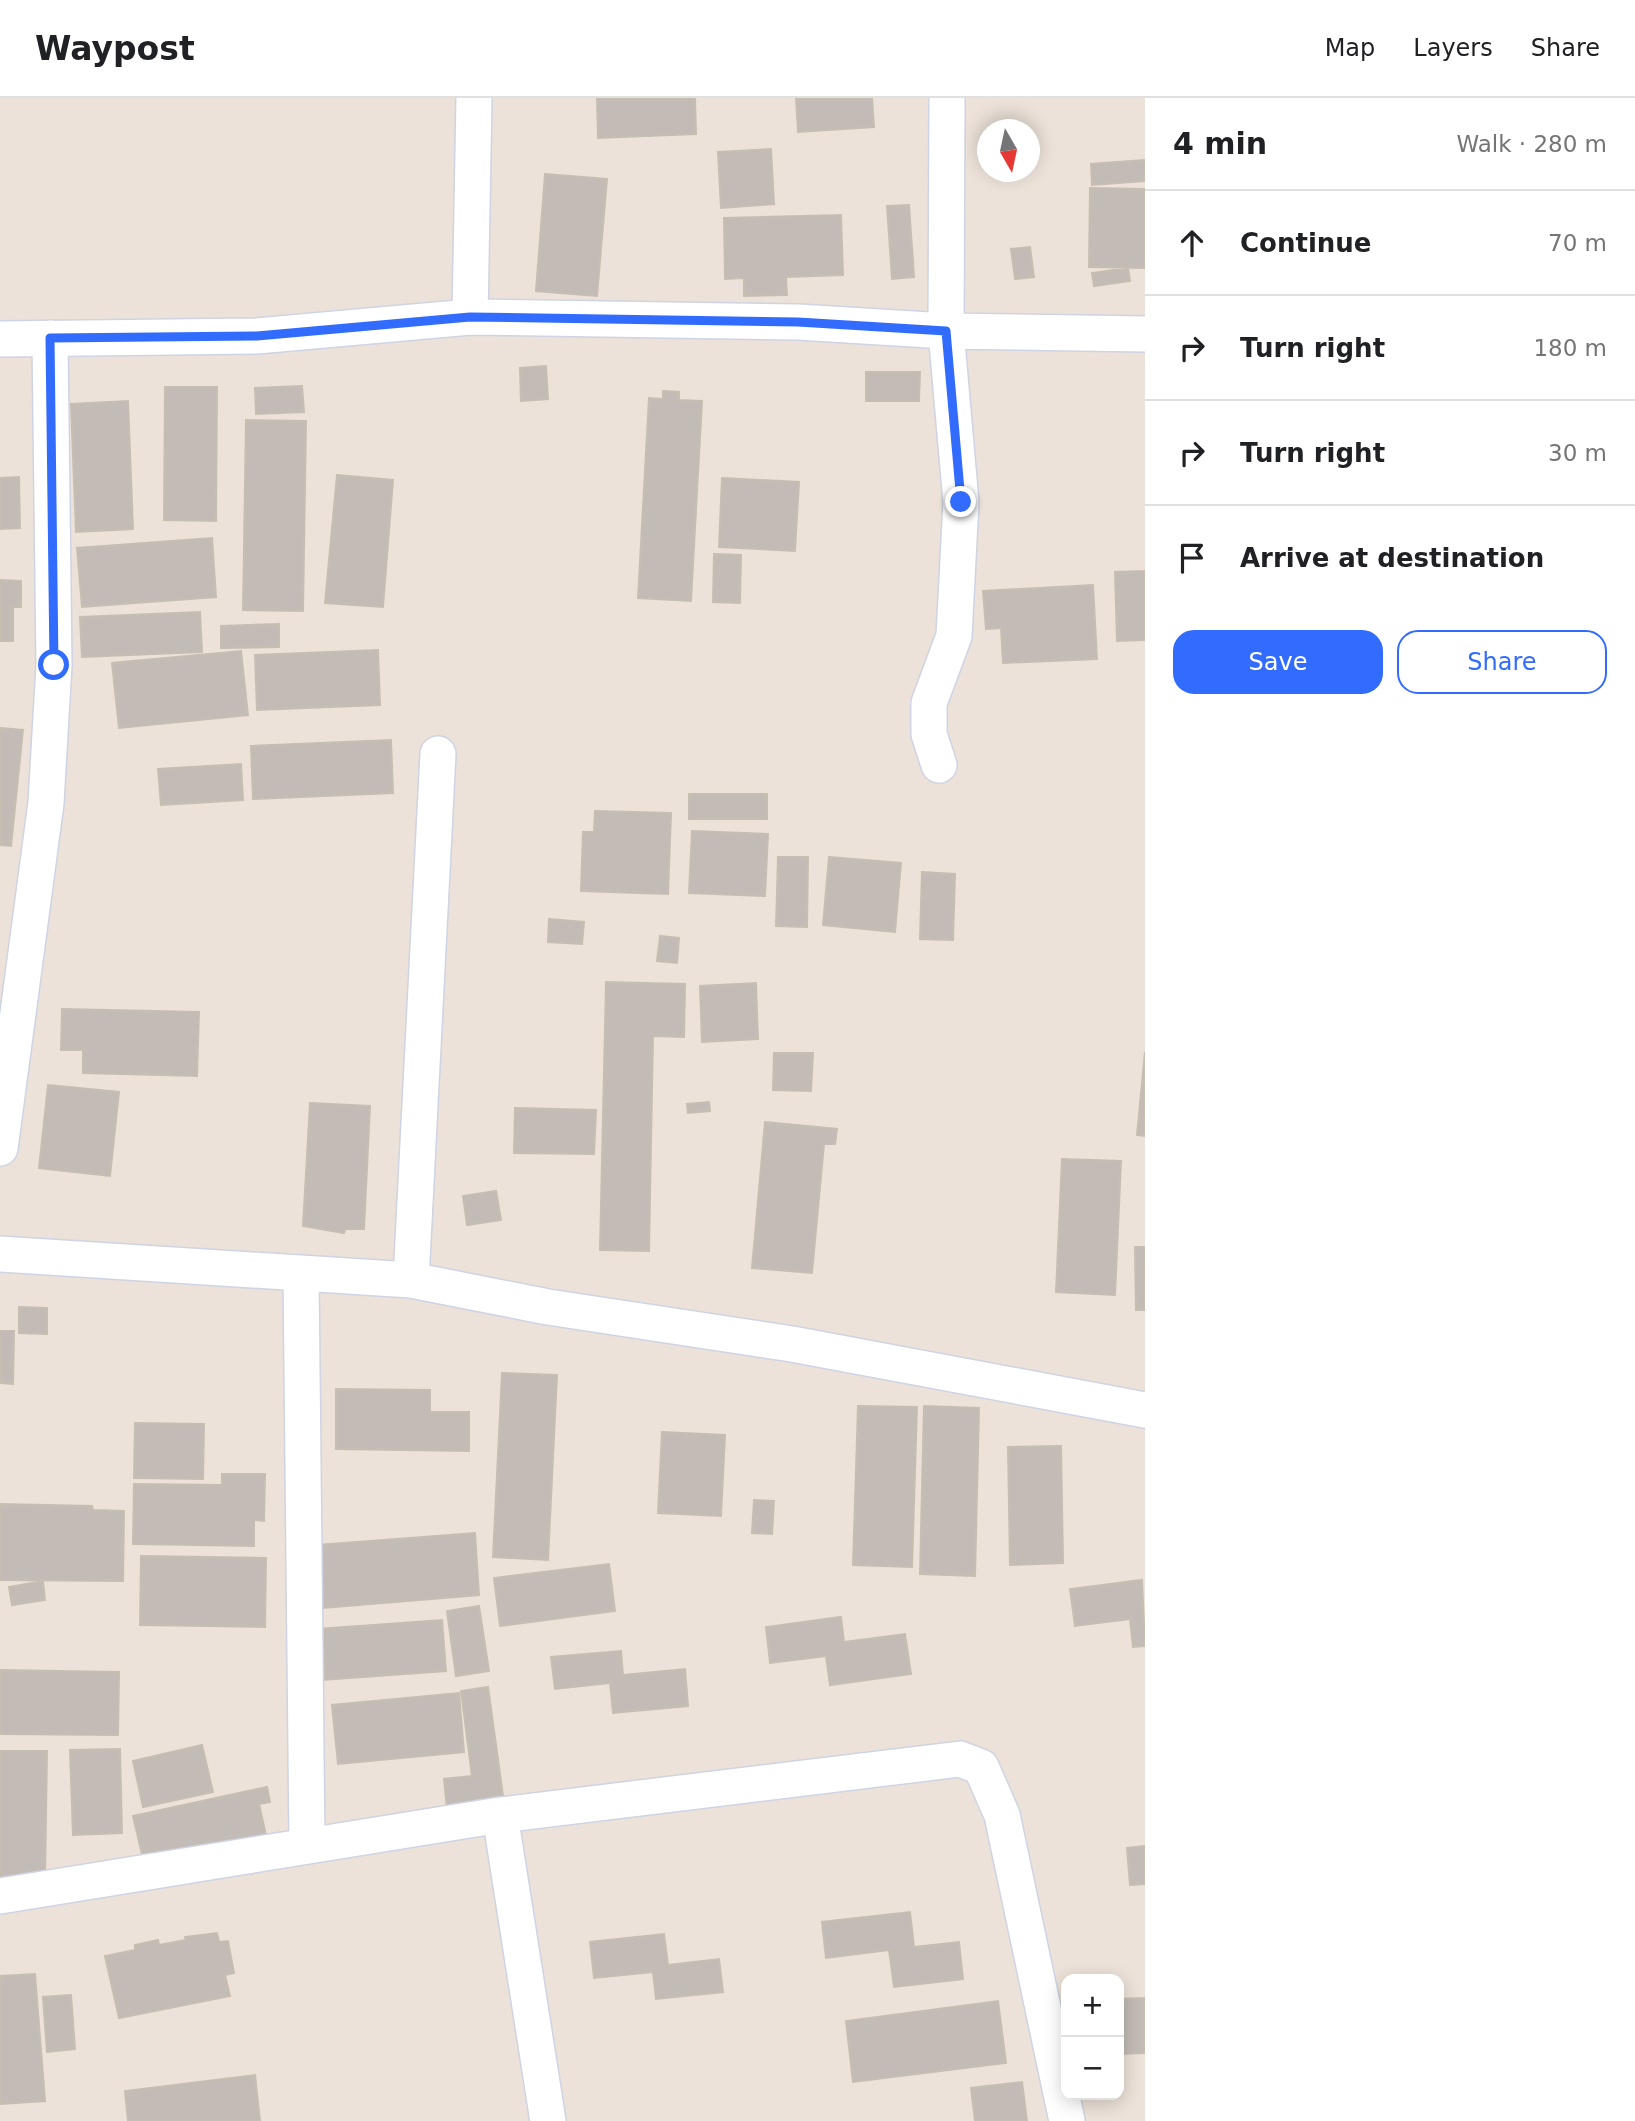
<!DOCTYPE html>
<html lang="en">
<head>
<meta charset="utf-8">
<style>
	body { margin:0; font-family:"DejaVu Sans",sans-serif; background:#f2f2f2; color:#202124 }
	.controls { position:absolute; right:21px; bottom:21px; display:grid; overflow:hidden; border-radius:14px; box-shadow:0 4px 18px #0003 }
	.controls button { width:63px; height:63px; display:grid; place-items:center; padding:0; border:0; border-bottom:2px solid #e0e0e0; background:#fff; color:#202124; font:35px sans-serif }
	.compass { position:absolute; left:977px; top:21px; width:63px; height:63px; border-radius:50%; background:#fff; box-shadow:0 4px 18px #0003; rotate:171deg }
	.stop { position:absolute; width:21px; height:21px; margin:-16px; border:5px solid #326cff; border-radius:50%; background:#fff }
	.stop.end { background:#326cff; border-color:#fff; box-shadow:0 2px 7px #0008 }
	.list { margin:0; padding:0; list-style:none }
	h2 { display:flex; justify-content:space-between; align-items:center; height:91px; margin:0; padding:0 28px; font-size:30px }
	h2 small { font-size:23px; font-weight:400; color:#757577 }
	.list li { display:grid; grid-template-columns:46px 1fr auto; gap:21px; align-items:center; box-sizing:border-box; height:105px; padding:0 28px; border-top:2px solid #e0e0e0 }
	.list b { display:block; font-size:26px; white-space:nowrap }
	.list em { font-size:23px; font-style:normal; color:#757577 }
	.actions { display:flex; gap:14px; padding:21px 28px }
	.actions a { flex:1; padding:16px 0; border:2px solid #326cff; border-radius:21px; text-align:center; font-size:24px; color:#326cff }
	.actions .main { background:#326cff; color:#fff }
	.icon { flex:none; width:38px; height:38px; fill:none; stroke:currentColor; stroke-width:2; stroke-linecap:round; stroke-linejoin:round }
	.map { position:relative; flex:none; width:1145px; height:2023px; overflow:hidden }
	header { display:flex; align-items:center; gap:42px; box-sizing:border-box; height:98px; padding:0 35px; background:#fff; border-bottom:2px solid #e0e0e0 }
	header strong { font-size:33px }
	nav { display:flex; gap:38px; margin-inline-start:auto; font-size:24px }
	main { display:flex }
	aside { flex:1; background:#fff }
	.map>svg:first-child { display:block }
	.building { fill:#c3bcb6; stroke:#c7beb2; stroke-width:2 }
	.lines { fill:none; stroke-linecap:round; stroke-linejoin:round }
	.street-casing { stroke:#ced4e3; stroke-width:38 }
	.street { stroke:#fff; stroke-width:35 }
	.route { stroke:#326cff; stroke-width:9 }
</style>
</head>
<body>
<header>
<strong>Waypost</strong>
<nav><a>Map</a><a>Layers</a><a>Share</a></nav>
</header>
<main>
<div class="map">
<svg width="1145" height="2023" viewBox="0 0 1145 2023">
	<rect width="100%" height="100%" fill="#ece2d9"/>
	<path class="building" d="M597 0H695L696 36 598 40Z
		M796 0H872L874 29 798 34Z
		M771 51 774 106 721 110 718 54Z
		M1145 62V83L1092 87 1091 66Z
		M545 76 607 81 597 198 536 193Z
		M1090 90 1145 91V170L1089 169Z
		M909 107 914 179 892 181 887 108Z
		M841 117 843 177 786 179 787 197 744 198V180L725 181 724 120Z
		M1030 149 1034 179 1015 181 1011 151Z
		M1128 170 1130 183 1094 188 1092 175Z
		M546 268 548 301 521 303 520 270Z
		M866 274H920L919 303H866Z
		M302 288 304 314 256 316 255 290Z
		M165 289H217L216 423 164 422Z
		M663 293 679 294V302L702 303 691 503 638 500 649 300 663 301Z
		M128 303 133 431 76 434 71 306Z
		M246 322 306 323 303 513 243 512Z
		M337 377 393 382 383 509 325 505Z
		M19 379 20 430 0 431V380Z
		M722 380 799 384 795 453 719 449Z
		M212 440 216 499 82 509 77 450Z
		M714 456 741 457 740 505 713 504Z
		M1145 473V542L1117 543 1115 474Z
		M0 482 21 483V509H13V543H0Z
		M1093 487 1097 561 1003 565 1001 530 986 531 983 493Z
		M200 514 202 554 82 559 80 519Z
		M279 526V549L221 550V528Z
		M378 552 380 607 257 612 255 557Z
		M241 553 248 617 119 630 112 565Z
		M0 630 23 632 11 748 0 747Z
		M391 642 393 695 253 701 251 648Z
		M241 666 243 702 161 707 158 671Z
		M689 696H767V721H689Z
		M595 713 671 715 668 796 581 793 583 734H594Z
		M692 733 768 736 765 798 689 795Z
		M778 759H808L807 829 776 828Z
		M829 759 901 765 895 834 823 827Z
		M922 774 955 776 953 842 920 841Z
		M549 821 584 824 582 846 548 844Z
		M660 838 679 840 677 865 657 863Z
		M606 884 685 886 684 939 653 938 649 1153 600 1152Z
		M756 885 758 941 702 944 700 888Z
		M62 911 199 914 197 978 83 975V952H61Z
		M1145 954V1038L1137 1037Z
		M774 955H813L811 993 773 992Z
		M48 987 119 994 110 1078 39 1070Z
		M709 1004 710 1013 688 1015 687 1006Z
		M310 1005 370 1008 364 1131H345L344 1135 303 1128Z
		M515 1010 596 1012 594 1056 514 1055Z
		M765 1024 837 1031 835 1046H824L812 1175 752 1170Z
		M1062 1061 1121 1063 1115 1197 1056 1194Z
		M496 1093 501 1122 467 1127 463 1098Z
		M1135 1149H1145V1212H1136Z
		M19 1209 47 1210V1236L19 1235Z
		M0 1233H14L13 1286 0 1285Z
		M502 1275 557 1277 548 1462 493 1459Z
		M336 1291 430 1292V1314H469V1353L336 1351Z
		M858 1308 917 1309 912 1469 853 1467Z
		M924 1308 979 1310 975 1478 920 1476Z
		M135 1325 204 1326 203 1381 134 1380Z
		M662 1334 725 1337 721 1418 658 1415Z
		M1061 1348 1063 1465 1010 1467 1008 1349Z
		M222 1376H265L264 1423 254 1422V1448L133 1446 134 1386 222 1387Z
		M754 1402 774 1403 772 1436 752 1435Z
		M0 1406 92 1408 93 1412 124 1413 123 1483 0 1482Z
		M475 1435 479 1497 323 1510 318 1447Z
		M141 1458 266 1460 265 1529 140 1527Z
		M609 1466 615 1513 500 1528 494 1480Z
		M1142 1482 1145 1548 1133 1549 1130 1521 1075 1528 1070 1491Z
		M43 1483 45 1502 12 1507 9 1489Z
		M479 1508 489 1573 456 1578 447 1513Z
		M841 1519 844 1544 905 1536 911 1576 830 1587 826 1558 770 1565 766 1529Z
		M442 1522 446 1573 322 1582 318 1531Z
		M621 1553 623 1577 685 1571 688 1608 613 1615 610 1585 555 1591 551 1559Z
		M0 1572 119 1574 118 1637 0 1636Z
		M488 1589 504 1705 447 1712 444 1681 472 1678 461 1593Z
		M459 1595 464 1654 338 1666 332 1607Z
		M202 1647 213 1694 143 1709 133 1663Z
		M120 1651 122 1735 73 1737 70 1652Z
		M0 1653H47L45 1780 0 1779Z
		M267 1689 270 1704 259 1706 267 1742 145 1769 133 1718Z
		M1145 1748V1786L1130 1787 1127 1750Z
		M910 1814 914 1849 959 1844 963 1881 894 1889 889 1852 826 1860 822 1824Z
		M217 1835 219 1844 228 1843 234 1875 225 1877 230 1898 119 1920 105 1858 135 1852V1847L158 1842 159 1847 186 1842 185 1839Z
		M664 1836 668 1867 719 1861 723 1894 656 1901 653 1874 594 1880 590 1844Z
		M35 1876 45 2003 0 2006V1878Z
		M71 1897 75 1951 47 1954 43 1899Z
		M1145 1900V1955L1119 1956V1901Z
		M998 1903 1006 1965 853 1984 846 1923Z
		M255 1977 260 2023H128L125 1993Z
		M1022 1984 1027 2023H975L971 1990Z"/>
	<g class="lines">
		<g class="street-casing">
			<path id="street" d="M470 219 474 0
				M0 241 257 238 470 219 798 224 946 233 1145 236
				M438 656 411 1182 548 1209 792 1246 1145 1312
				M939 667 929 636V605L954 538 961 404 946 233 947 0
				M0 1050 46 705 54 567 50 240
				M0 1156 411 1182
				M301 1175 307 1747
				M500 1717 548 2023
				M0 1798 500 1717 960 1661 981 1669 1002 1717 1067 2023"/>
		</g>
		<use href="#street" class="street"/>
	</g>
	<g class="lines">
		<path class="route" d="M54 567 50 240 257 238 470 219 798 224 946 233 961 404"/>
	</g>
</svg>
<div class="controls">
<button>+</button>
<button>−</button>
</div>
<svg class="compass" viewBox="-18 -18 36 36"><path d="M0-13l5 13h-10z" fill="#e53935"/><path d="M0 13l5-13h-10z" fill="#757577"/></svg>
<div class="stop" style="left:54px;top:567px"></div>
<div class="stop end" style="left:961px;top:404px"></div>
</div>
<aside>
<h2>4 min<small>Walk · 280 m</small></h2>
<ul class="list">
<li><svg class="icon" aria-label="ahead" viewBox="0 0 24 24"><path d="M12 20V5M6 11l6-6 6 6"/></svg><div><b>Continue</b></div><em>70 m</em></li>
<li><svg class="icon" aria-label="right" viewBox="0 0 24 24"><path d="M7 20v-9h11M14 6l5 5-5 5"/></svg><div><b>Turn right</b></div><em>180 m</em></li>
<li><svg class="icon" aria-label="right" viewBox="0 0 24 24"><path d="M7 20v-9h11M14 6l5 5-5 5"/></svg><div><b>Turn right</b></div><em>30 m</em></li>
<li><svg class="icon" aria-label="arrive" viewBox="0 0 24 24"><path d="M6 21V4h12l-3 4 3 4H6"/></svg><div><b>Arrive at destination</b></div></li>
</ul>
<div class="actions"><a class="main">Save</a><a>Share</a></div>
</aside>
</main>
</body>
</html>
